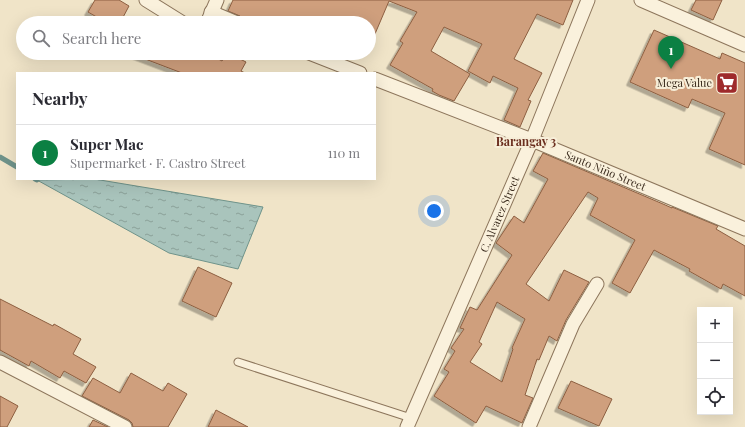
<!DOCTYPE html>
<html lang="en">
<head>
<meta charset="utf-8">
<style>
	body { margin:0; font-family:"Playfair Display",serif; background:#f2f2f3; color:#2b2b33 }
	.controls { position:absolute; right:12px; bottom:12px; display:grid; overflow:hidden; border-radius:0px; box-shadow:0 4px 16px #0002 }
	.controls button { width:36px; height:36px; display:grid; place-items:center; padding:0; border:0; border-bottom:1px solid #e1e1e2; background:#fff; color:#2b2b33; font:20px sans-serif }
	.you { position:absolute; left:434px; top:211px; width:14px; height:14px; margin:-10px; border:3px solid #fff; border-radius:50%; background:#1a73e8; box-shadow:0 0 0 6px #1a73e833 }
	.badge { display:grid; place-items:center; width:26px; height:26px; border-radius:50%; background:#0b8043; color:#fff; font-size:13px; font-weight:700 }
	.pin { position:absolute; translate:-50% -33px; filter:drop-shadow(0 1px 2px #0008) }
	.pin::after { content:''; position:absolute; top:21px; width:14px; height:12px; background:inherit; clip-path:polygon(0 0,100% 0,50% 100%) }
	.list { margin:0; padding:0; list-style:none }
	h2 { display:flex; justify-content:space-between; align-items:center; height:52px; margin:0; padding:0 16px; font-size:17px }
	h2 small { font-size:13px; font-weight:400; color:#7c7c81 }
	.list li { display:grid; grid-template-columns:26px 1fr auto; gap:12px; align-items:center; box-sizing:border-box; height:56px; padding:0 16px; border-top:1px solid #e1e1e2 }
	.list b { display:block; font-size:15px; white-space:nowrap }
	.list p { margin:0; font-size:13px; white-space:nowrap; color:#7c7c81 }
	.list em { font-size:13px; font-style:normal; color:#7c7c81 }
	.icon { flex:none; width:22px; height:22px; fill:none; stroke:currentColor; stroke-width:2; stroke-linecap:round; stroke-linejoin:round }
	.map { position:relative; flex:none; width:745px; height:427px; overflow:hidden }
	.search { position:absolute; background:#fff; box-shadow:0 4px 16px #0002; left:16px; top:16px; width:360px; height:44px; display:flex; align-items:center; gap:10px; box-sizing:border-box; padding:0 14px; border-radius:22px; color:#7c7c81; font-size:15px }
	.panel { position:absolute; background:#fff; box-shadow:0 4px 16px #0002; left:16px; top:72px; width:360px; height:108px; border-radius:0px }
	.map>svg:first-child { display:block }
	.water { fill:url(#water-ripples); stroke:#6f938a }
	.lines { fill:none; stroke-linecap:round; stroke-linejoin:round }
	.stream { stroke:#6f938a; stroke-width:5 }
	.building { fill:#cf9f7d; stroke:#8d5f41; fill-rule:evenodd; filter:url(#shadow) }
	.service-casing { stroke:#8d765c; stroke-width:9 }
	.minor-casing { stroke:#8d765c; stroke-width:15 }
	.service { stroke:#faf1dc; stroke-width:7 }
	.minor { stroke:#faf1dc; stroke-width:13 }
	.labels { text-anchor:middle; stroke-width:4; stroke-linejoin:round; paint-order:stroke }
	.poi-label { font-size:11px; fill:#3d2e20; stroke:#f7eed8; text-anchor:end }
	.street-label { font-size:11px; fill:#3d2e20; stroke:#f7eed8 }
	.neighbourhood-label { font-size:12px; font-weight:bold; fill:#6b2e1e; stroke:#f7eed8 }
</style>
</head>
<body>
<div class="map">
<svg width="745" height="427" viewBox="0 0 745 427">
	<defs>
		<pattern id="water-ripples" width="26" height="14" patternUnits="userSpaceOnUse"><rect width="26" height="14" fill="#a9c4bc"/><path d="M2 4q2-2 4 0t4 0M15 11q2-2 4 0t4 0" fill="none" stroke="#8ba098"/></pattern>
		<filter id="shadow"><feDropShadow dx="-3.5" dy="3.5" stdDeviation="0" flood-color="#0004"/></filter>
	</defs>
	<rect width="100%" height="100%" fill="#f0e4c8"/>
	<path class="water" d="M94 179 263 207 238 269 169 253 37 180Z"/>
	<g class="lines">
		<path class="stream" d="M0 157 17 167
			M35 179 37 180"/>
	</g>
	<path class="building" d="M95 0H119L129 6 120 23H107L88 12Z
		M233 0H573L563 25 537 14 514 59 542 73 528 100 531 101 520 127 504 120 518 88 493 76 490 83 468 71 482 44 444 27 431 51 470 74 454 101 439 95 432 91 433 89 390 65 403 43 400 41 417 12 389 1 369 48V23H250L244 20 240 16 228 11Z
		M696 0H722L713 20 691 10Z
		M654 30 720 59 722 53 745 63V165L709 149 725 113 692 99 688 108 630 82Z
		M133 53H207L222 61 227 53H228L246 62 241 71 245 73H182L132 54Z
		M543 153 663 204 672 208V207L718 226 716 229 745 246V296L723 284 721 289 689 271 690 269 654 250 630 293 612 283 635 240 590 215 598 198 588 192 526 284 549 301 564 270 589 282 566 320 557 341 549 336 539 360 537 359 525 395 533 398 522 423 486 406 476 423 434 396 449 372 444 369 455 351 451 348 464 329 460 328 470 307 477 310 512 255 496 243 514 216 524 223 548 179 533 171ZM497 302 525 319 512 348 513 349 502 382 470 362 482 344 479 342Z
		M198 267 232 283 216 317 182 301Z
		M0 299 53 326 54 324 81 339 73 354 96 367 86 383 64 371 60 378 31 361 29 366 0 350Z
		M131 373 163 391 168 383 187 394 168 427H133L132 423 129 420 82 396 93 378 120 393Z
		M571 381 612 399 599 426 558 408Z
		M0 396 18 406 7 427H0Z
		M216 410 248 427H208Z
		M93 420 108 427H89Z"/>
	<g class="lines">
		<g class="service-casing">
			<path id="service" d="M238 362 411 418"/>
		</g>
		<g class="minor-casing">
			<g id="minor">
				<path d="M146 0 183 23"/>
				<path d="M641 0 745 45"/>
				<path d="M211 12 237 23"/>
				<path d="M207 23 217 0"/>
				<path d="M309 53 360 73"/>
				<path id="s1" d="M375 79 532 140 745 229"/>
				<path d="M0 362 125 427"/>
				<path id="s2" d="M407 427 532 140 588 0"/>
				<path d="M529 427 573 324 597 284"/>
			</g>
		</g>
		<use href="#service" class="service"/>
		<use href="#minor" class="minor"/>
	</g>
	<defs>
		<g id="supermarket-square" transform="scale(1.15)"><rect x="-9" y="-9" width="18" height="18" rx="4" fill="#9e2a2b" stroke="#f7eed8"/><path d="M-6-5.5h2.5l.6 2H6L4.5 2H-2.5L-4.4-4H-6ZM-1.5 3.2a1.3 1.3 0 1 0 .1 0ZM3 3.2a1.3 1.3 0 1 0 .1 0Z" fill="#fff"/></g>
	</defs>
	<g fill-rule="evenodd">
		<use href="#supermarket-square" x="727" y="83"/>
	</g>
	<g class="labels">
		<g class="poi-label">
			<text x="712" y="87">Mega Value</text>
		</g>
		<g class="street-label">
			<text dy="4" stroke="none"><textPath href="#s1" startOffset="248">Santo Niño Street</textPath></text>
			<text dy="4" stroke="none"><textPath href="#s2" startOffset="232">C. Alvarez Street</textPath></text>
		</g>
		<g class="neighbourhood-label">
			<text x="526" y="146">Barangay 3</text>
		</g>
	</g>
</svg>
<div class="controls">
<button>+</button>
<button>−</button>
<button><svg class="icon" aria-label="locate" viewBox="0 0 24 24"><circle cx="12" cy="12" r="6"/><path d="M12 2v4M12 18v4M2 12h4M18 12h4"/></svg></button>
</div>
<div class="you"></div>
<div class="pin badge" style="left:671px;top:69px">1</div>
<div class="search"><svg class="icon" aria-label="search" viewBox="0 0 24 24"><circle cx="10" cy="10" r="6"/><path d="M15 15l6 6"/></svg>Search here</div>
<section class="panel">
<h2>Nearby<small></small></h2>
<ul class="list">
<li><span class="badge">1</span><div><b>Super Mac</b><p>Supermarket · F. Castro Street</p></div><em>110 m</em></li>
</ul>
</section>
</div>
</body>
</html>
